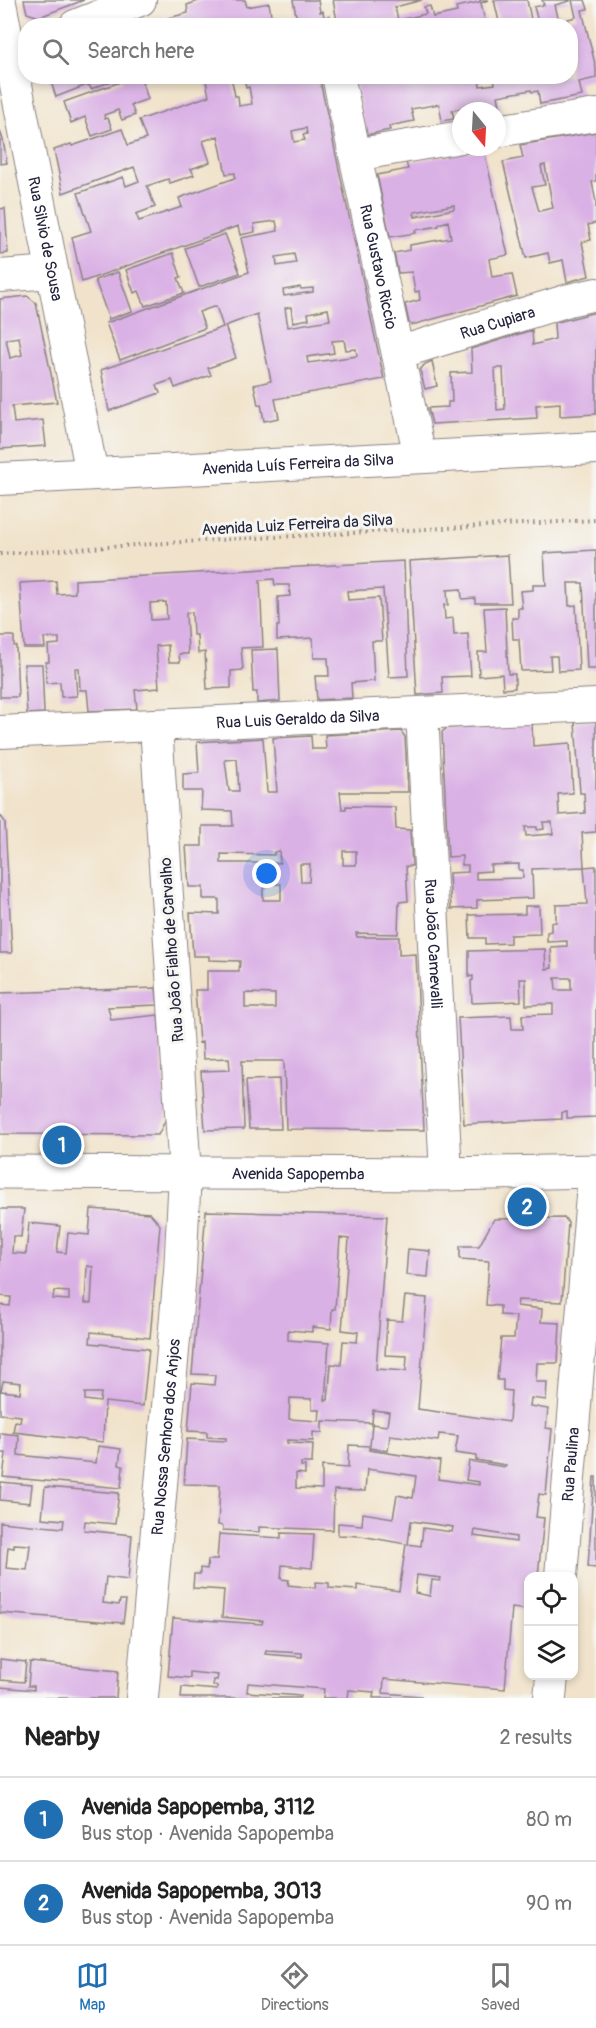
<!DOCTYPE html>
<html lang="en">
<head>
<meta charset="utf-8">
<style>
	body { margin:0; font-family:Pangolin,sans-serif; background:#f6f6f6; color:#222 }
	.controls { position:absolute; right:18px; bottom:18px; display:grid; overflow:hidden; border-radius:12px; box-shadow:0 3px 9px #0003 }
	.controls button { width:54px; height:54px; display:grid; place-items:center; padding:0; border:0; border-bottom:2px solid #e0e0e0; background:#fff; color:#222; font:30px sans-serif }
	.compass { position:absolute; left:452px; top:102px; width:54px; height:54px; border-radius:50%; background:#fff; box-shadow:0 3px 9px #0003; rotate:162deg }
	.you { position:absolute; left:267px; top:874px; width:21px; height:21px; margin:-15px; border:4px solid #fff; border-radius:50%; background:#1a73e8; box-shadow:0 0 0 9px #1a73e833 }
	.badge { display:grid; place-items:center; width:39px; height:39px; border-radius:50%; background:#1f6fb2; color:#fff; font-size:20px; font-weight:700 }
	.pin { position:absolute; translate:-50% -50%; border:3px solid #fff; box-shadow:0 2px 6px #0006 }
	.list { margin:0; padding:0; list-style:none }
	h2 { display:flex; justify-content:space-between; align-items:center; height:78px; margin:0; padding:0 24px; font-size:26px }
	h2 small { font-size:20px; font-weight:400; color:#767676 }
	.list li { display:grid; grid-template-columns:39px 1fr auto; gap:18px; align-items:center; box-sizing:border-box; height:84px; padding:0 24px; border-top:2px solid #e0e0e0 }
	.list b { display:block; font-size:22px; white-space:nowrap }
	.list p { margin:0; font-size:20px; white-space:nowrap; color:#767676 }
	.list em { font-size:20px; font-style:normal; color:#767676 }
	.icon { flex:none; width:33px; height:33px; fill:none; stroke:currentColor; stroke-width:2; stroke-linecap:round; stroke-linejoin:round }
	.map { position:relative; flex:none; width:596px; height:1698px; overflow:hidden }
	.search { position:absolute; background:#fff; box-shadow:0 3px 9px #0003; left:18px; right:18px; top:18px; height:66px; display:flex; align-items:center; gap:15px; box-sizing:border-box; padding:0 21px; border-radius:24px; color:#767676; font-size:22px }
	.sheet { height:246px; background:#fff }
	nav { display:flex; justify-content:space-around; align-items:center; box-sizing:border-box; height:84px; border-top:2px solid #e0e0e0; background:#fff; font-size:16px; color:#767676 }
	nav a { display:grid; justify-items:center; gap:3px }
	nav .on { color:#1f6fb2 }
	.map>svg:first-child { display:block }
	.building { fill:#dab1e5; fill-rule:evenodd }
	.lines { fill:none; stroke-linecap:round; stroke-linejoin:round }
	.minor-casing { stroke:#8a8283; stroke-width:34 }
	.major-casing { stroke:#8a8283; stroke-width:35 }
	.path { stroke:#8a8283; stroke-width:4; stroke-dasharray:1.5 4.5; stroke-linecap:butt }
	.minor { stroke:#fff; stroke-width:32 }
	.major { stroke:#fff; stroke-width:33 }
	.labels { text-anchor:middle; stroke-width:6; stroke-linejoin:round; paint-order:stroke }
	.street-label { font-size:16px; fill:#22223b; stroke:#f6f6f2 }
</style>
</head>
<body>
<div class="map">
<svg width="596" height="1698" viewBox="0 0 596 1698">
	<rect width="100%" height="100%" fill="#f6f6f2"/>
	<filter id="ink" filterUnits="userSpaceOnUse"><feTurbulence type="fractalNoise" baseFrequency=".0167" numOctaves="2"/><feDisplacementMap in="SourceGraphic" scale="12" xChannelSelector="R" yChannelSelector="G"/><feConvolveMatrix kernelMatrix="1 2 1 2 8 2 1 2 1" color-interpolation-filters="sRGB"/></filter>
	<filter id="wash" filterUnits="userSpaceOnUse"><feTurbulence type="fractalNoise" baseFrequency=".008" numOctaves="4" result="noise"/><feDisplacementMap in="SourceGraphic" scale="24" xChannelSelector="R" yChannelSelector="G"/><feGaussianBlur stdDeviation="1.35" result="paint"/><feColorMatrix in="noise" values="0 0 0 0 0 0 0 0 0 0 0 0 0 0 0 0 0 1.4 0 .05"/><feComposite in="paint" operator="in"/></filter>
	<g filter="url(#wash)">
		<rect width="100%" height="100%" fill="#f1e3cb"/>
		<g id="blocks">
			<path class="building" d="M24 0H84L39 17 27 13Z
				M201 0H245L247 7 269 3 273 26H170L168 18 188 13 187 5Z
				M293 0H318L320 12 323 11 324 17 330 16 332 22 337 21 333 0H422L395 7 398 20 426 14 424 7 430 6 433 17 457 12 456 7 480 2V0H488L481 3 486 26H298Z
				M494 0H527L531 19 524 21V26H500Z
				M542 0H570V1L555 5 559 21 539 25 534 7 544 5Z
				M572 0H585L588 9 582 10 596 68V78L579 82 582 96 540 104 538 91 532 92 531 90 498 96 501 111H486L485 104 452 110 454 119 442 121 439 104 411 109 414 121 389 126 390 130 366 135 354 76H479L480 86 495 84 494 76H570V26L568 19 576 17Z
				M49 76H140L148 99 131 105 135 115 122 120 118 110 104 115 105 119 108 118 112 129 92 136 85 117 71 123 64 102 123 81 122 77 91 89 89 84 56 97Z
				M205 76H231L235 96H238L239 106 252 104 249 87 246 88 244 76H319L384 379 275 399 279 418 264 421 261 404 258 405 254 385 271 381 257 314 225 326 236 358 208 368 211 375 175 388 172 380 157 385 160 393 109 411 101 370 223 327 216 306 199 312 205 328 120 360 106 323 249 272 241 238 278 231 276 221 254 224 255 232 240 235 238 226 82 282 72 237 91 231 78 193 123 177 126 186 139 181 134 167 63 193 54 150 71 144 72 146 122 129 128 145 146 139 139 120 209 96ZM306 128 307 134 303 135 305 140 294 142 292 131ZM218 136 226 174 235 173V178L179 198 182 207 139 221 136 214 155 207 147 186 168 179 170 183 194 175 191 169 210 162 203 141ZM294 254 296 263 277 266 276 257ZM300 287 301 289 313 288V292L284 296 283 290ZM291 307 293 322 309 319 308 313 328 309 330 320 288 327 285 308ZM344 340 346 350 356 349 357 356 308 363 307 357 334 353 332 341Z
				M0 131 3 140 7 163 0 164Z
				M596 132V181L592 182 596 202V223L588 225 591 240 582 242 589 276 567 282 563 260 550 263 548 253 526 258 503 162 523 158 520 145ZM545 165 553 208 539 211 532 187 545 185 541 166Z
				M484 150 508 255 489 259 492 277 512 274 517 296 412 325 409 323 405 304 420 300 419 291 415 292 412 272 398 273 394 253 410 250V245L451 238 448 221 439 224V226L415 230 416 233 390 237 377 175 408 169 406 162ZM454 205V209L415 217 414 212Z
				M5 208 8 253 0 254V209Z
				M225 234 240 273 199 287 185 248Z
				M173 253 181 277 178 278 184 293 145 306 139 291 134 293 126 270Z
				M118 272 132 311 109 319 95 280Z
				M27 296 36 303 57 402 12 406 14 423 43 420 46 446 0 449V299ZM19 337 22 355 10 358 6 339Z
				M596 312V414L560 416V403L536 405 537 418 432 424 428 408 448 407V402H452L451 373 472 372 471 349 532 330 533 345 555 339 554 323ZM495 368H503L505 409 497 410Z
				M432 361 437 386 425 389 420 370 425 364Z
				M596 550V669H587L583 583H568L569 606 576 605 579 670 558 671 557 656H550L551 670 521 671 519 639H513L512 618H518V608H522L520 591 533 590V585H546L544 553Z
				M508 555 511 603H475V598L462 599 461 589 447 590 448 605H444L445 619 453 618 454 635 468 634 471 676 442 677 443 693 417 695 409 561Z
				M404 561 408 676 389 677 383 589 347 591 348 600 379 598 382 641H372L374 681 351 683 352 698 317 700 315 676H329L328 658H314L313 638 277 640V626H279L278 597 290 596 289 585H275L274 579 260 580 263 647 241 648 243 670 231 671V688L207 689 205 652 198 653 197 635H193L192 612 186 613 188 654H179L180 662H169L168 645 156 646 159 688 135 690 137 709 89 711 87 690H80L79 668H75L77 696 61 697 60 682 46 683V662H49L48 645 59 644V638H44L45 648H24L20 583 56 581 57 594 75 593V580ZM166 602 167 619 151 620 150 603Z
				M505 607 508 674H515V688L503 689 502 674 479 676 478 652H487L484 608Z
				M0 636H14V646H16L18 697H0Z
				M278 649 280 701 257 703V692H253L251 650Z
				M24 664H42L44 713 27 714Z
				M596 721V832L582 833 584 867 596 866V1117L567 1118V1111L562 1112V1119L464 1124 458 1018 511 1016 512 1029H523L522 1015 553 1014V1004L526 1005V979H520L521 1001 472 1003 471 981 473 980V976L469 977V951L545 949 546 969 552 968 551 947 567 946V941L547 942V932L551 931V923L556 922V905L587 904 584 867 532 869 533 898 477 900V908L451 909 449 873 468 872V865H462V856L448 857 442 732 447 728 532 723 533 746 570 743 573 793 558 794 559 815 585 813 584 793H580L575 722ZM543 822H552L553 834 526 836 525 827H537V830L544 829ZM519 864V870H523V878L476 879V872L491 871 490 865ZM555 978H571V990H556Z
				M401 731 405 737 408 792H340L342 809H346V806L395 807 396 829 410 830 412 866H406L408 901 399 902 398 934 356 933 357 937H399V955L416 954 424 1130 286 1129 284 1061H242L244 1129 205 1130 201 1071 230 1070 229 1058 203 1059 202 1042 199 1043 195 990H207V971H239L240 961 209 960V956H193L190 913 219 914V899H203V887H189L186 846H202V826H233L232 811 201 810 202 791H183V774L199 773 197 742 263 738 267 792H277L273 738 311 736 312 749H326L325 735ZM237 759 239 791H229L225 760ZM279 851 280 863H221V854L274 855V852ZM343 851H356V865H343ZM300 864H310L309 882H301ZM266 884H281V900H263V889L265 888ZM245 993 275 994V1008H245Z
				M0 815 5 822 12 953H0Z
				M525 906H539L540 934 510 935V943L485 944V938H470L469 915 525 914Z
				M156 988 158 1005 108 1007 111 1020 158 1015 167 1117 158 1135 0 1134V993Z
				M279 1079 281 1129H249L246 1080Z
				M0 1209H24L21 1237 13 1236 12 1253 26 1254 29 1223 60 1226 57 1252 66 1253 68 1233 89 1235 91 1209 150 1213 160 1225 150 1338 91 1332 90 1343 149 1349 143 1406 105 1402 103 1442 13 1432 15 1421 20 1422 21 1416 0 1414V1305L10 1306 11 1297 0 1296ZM87 1266 93 1267 91 1303H85ZM54 1291 69 1292V1300L53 1299ZM3 1381 21 1383 20 1393 1 1391ZM85 1393H101L100 1402 85 1400Z
				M206 1211 387 1216 376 1369 406 1371 407 1356 385 1355 387 1320 402 1321 405 1296 427 1298 418 1409 509 1422 511 1391 503 1390V1380H497L501 1338H514L516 1316 500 1315V1306L486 1305 489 1261 460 1259V1246H479L494 1219 565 1218 568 1223 562 1302 518 1300 517 1306 542 1309 541 1322 560 1323 558 1363H537L536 1382H547L546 1400 531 1398 530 1406 548 1409 546 1428 552 1429 546 1495 539 1494 536 1517 544 1518 538 1576H528V1610L512 1608 505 1689 384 1679 383 1693 421 1696V1698H373L374 1692 349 1690 348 1698H323L324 1689 248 1683 247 1692 301 1696 300 1698H181L182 1687 217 1690V1686H213L214 1680H217L218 1675 190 1672V1678L168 1676 173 1618 262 1624 263 1621 222 1617 224 1590 193 1588 194 1574H200V1568L207 1569 208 1560H217L219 1534 281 1538V1533L314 1534 312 1568 282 1565 281 1579 289 1580 288 1585 315 1588 316 1582 329 1583V1588L357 1590V1585L399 1591 406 1544 361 1536 338 1535V1523L362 1525 363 1513 393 1518 397 1495 413 1498 416 1476 367 1469 365 1491 334 1490 333 1530 259 1527V1532L223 1530V1526L218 1525 220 1485 184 1484 187 1439 226 1441V1438L207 1437V1432L188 1431 192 1383 214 1385 215 1375 192 1374ZM340 1238 349 1239 342 1330 358 1332 357 1342 343 1341 341 1365 331 1364 328 1400H325L329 1343 288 1340V1330L312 1332V1327L331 1329 332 1309H335ZM290 1398 312 1399V1410H320L319 1421 289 1419ZM373 1410 389 1412 387 1426 372 1424 370 1446 349 1445 348 1468 322 1466V1489L296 1488V1473L305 1474V1466H301V1463H312L313 1444 287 1443V1440L313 1441V1432L322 1433V1421L372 1423ZM439 1434 458 1436 455 1453 476 1456V1460L506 1465 505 1467 469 1461 466 1480 479 1482V1485L438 1479 440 1461 369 1450V1448L388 1451 390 1435 438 1441ZM411 1521 453 1527 452 1532 423 1528 421 1546 408 1544ZM475 1530 516 1537V1542L474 1536ZM417 1575 441 1578 440 1581 432 1580 430 1596 415 1593ZM266 1651 302 1653V1657L265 1654Z
				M408 1249 430 1251 428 1277 406 1275Z
				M0 1433 19 1435 18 1455 96 1463 98 1446 121 1449 119 1465 123 1466 121 1488 3 1477 6 1453H0Z
				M594 1477H596V1568L588 1567Z
				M1 1482 32 1485 30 1503 0 1500Z
				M45 1487 119 1493 115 1524 85 1521 84 1530 132 1535 128 1580 106 1577 103 1603 119 1605 120 1600H126L123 1623 0 1613V1522L63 1528 64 1520 42 1518ZM14 1544 30 1545 27 1570 6 1568 8 1547 14 1548Z
				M0 1659 26 1662 24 1682 0 1680Z
				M30 1662 118 1671 116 1698H0V1687L34 1690V1686H28Z"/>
		</g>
	</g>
	<g filter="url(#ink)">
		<use href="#blocks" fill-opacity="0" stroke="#8a8283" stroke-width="1.5"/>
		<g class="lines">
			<g class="minor-casing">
				<g id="minor">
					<path id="s1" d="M0 3 92 474"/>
					<path d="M75 26 140 0"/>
					<path id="s2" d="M338 76 420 457"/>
					<path d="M497 131 596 115"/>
					<path d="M355 155 461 137"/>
					<path d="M0 276 52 272"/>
					<path id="s3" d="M398 353 569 300 596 294"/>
					<path id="s4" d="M0 479 596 448"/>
					<path id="s5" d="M422 713 446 1174"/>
					<path id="s6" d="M0 732 596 705"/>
					<path id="s7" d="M561 1576 594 1171"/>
					<path id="s8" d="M142 1698 180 1272 185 1174 156 726"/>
					<path d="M550 1698 552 1676"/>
				</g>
			</g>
			<g class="major-casing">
				<g id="major">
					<path id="s9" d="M0 1172 446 1174 596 1171"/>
				</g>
			</g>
			<path class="path" d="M0 554 182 542 596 520"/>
			<use href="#minor" class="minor"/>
			<use href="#major" class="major"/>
		</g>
	</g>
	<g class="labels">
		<g class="street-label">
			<text dy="6" stroke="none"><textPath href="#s1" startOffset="240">Rua Silvio de Sousa</textPath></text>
			<text dy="6" stroke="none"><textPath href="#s2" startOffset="195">Rua Gustavo Riccio</textPath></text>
			<text dy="6" stroke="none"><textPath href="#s3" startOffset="104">Rua Cupiara</textPath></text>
			<text dy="6" stroke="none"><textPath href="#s4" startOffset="298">Avenida Luís Ferreira da Silva</textPath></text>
			<text transform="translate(297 524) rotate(-3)" y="6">Avenida Luiz Ferreira da Silva</text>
			<text dy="6" stroke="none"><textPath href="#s6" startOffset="298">Rua Luis Geraldo da Silva</textPath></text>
			<text dy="6" stroke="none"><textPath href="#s5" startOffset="231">Rua João Camevalli</textPath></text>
			<text transform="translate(171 950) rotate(-94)" y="6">Rua João Fialho de Carvalho</text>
			<text dy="6" stroke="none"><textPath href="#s9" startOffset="298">Avenida Sapopemba</textPath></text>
			<text dy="6" stroke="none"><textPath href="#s8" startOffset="262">Rua Nossa Senhora dos Anjos</textPath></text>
			<text dy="6" stroke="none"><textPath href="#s7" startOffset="112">Rua Paulina</textPath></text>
		</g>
	</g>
</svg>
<div class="controls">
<button><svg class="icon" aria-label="locate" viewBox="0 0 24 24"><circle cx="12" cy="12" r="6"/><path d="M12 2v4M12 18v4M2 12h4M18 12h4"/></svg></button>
<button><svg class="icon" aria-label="layers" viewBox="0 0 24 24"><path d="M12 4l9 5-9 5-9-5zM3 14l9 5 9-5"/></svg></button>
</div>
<svg class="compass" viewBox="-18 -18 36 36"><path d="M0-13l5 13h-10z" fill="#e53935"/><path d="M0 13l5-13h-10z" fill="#767676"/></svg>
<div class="you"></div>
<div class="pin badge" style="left:62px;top:1145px">1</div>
<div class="pin badge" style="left:527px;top:1207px">2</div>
<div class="search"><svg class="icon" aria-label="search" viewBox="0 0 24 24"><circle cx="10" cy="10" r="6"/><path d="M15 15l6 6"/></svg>Search here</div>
</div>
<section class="sheet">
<h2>Nearby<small>2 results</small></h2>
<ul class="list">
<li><span class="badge">1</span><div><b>Avenida Sapopemba, 3112</b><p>Bus stop · Avenida Sapopemba</p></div><em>80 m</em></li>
<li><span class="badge">2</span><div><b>Avenida Sapopemba, 3013</b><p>Bus stop · Avenida Sapopemba</p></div><em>90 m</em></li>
</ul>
</section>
<nav>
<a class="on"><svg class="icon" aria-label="map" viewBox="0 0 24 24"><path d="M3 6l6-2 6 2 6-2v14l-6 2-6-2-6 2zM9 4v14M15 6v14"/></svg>Map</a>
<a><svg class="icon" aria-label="directions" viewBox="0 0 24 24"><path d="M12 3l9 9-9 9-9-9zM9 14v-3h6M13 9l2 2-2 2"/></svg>Directions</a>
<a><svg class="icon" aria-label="saved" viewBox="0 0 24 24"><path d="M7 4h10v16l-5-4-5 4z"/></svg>Saved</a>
</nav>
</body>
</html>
